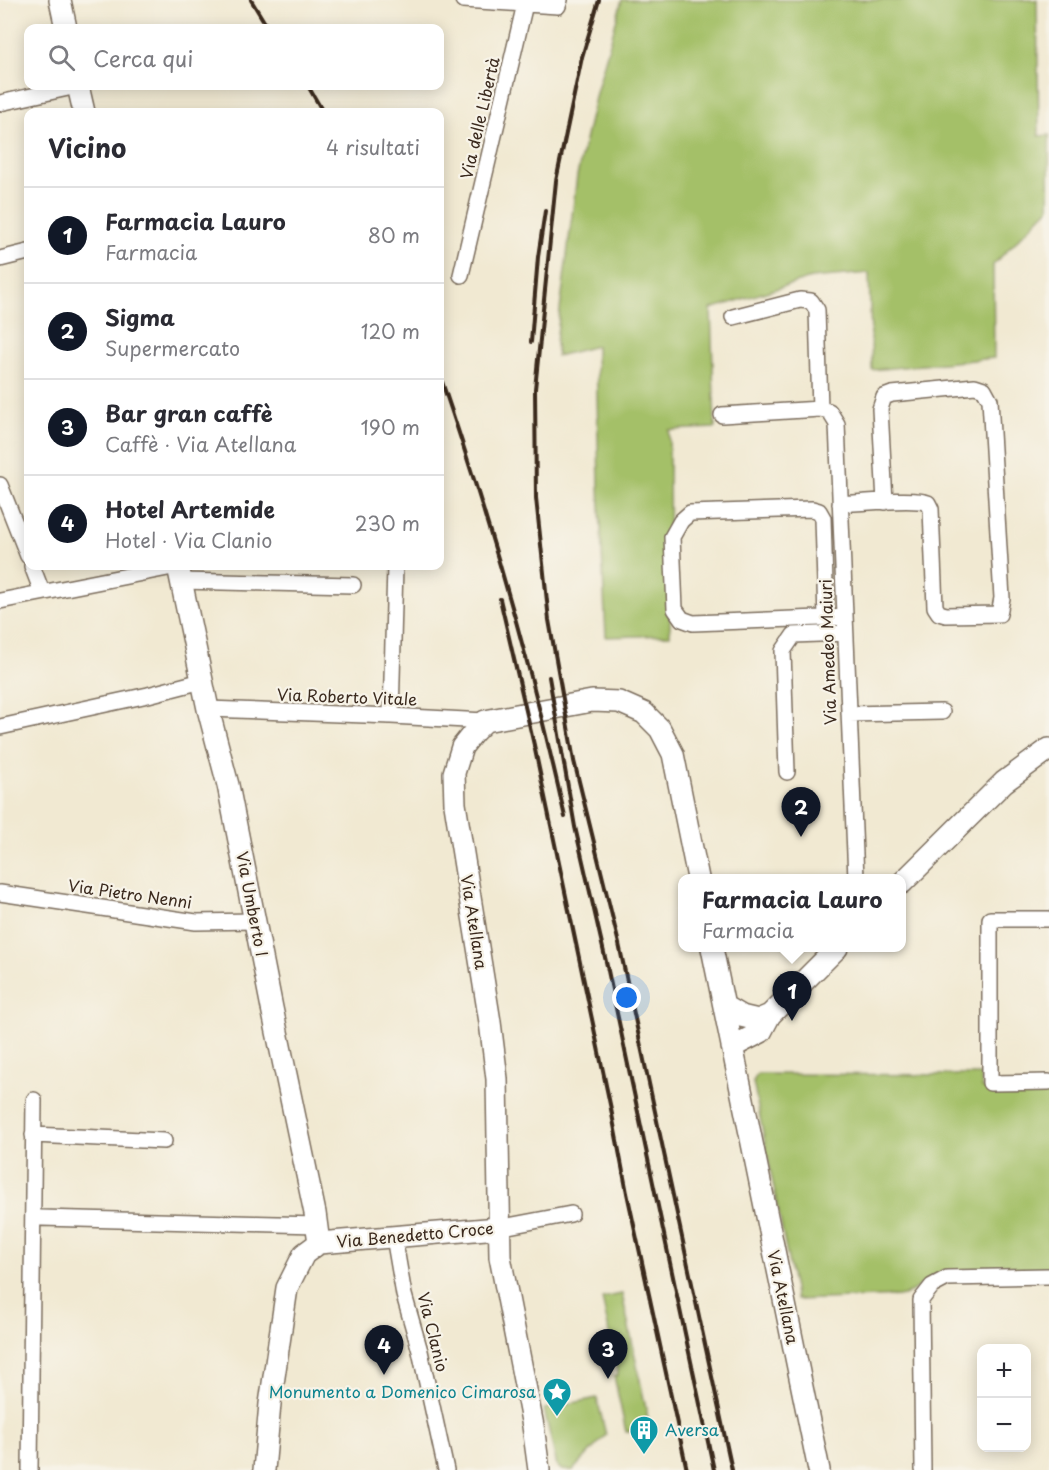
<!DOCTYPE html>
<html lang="it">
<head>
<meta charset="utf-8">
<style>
	body { margin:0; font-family:"Playpen Sans",sans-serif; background:#f7f7f7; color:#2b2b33 }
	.controls { position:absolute; right:18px; bottom:18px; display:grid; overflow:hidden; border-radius:12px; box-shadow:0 3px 15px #0003 }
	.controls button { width:54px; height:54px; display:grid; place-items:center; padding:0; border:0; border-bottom:2px solid #e1e1e2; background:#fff; color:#2b2b33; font:30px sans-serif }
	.you { position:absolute; left:627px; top:998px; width:21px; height:21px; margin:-15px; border:4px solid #fff; border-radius:50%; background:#1a73e8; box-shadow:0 0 0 9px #1a73e833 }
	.badge { display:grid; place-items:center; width:39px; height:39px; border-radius:50%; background:#111827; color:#fff; font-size:20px; font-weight:700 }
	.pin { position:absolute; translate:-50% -50px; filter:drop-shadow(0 2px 3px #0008) }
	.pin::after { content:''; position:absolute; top:32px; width:21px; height:18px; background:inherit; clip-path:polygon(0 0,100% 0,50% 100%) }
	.popup { position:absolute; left:678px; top:874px; width:228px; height:78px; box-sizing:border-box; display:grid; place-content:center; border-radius:12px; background:#fff; filter:drop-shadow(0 2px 4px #0005); font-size:20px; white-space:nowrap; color:#7c7c81 }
	.popup b { font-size:22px; color:#2b2b33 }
	.popup::after { content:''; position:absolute; left:50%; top:100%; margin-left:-12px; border:12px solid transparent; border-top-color:#fff }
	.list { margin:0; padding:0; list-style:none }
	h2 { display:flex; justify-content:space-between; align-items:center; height:78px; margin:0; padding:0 24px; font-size:26px }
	h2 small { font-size:20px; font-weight:400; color:#7c7c81 }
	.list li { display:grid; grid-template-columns:39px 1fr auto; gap:18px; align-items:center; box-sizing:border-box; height:96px; padding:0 24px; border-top:2px solid #e1e1e2 }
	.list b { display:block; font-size:22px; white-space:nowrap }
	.list p { margin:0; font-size:20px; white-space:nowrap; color:#7c7c81 }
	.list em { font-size:20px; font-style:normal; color:#7c7c81 }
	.icon { flex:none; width:33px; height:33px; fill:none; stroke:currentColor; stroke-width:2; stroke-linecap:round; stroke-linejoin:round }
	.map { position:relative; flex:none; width:1049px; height:1470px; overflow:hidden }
	.search { position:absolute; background:#fff; box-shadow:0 3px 15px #0003; left:24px; top:24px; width:420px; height:66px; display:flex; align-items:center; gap:15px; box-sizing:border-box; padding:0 21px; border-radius:12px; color:#7c7c81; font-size:22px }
	.panel { position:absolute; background:#fff; box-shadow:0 3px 15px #0003; left:24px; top:108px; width:420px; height:462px; border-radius:12px }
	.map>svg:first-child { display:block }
	.green { fill:#a4c067; stroke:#707542; stroke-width:1.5 }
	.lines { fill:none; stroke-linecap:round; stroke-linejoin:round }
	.street-casing { stroke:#7b6d5d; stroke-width:18 }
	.secondary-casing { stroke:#7b6d5d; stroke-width:24 }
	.street { stroke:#fff; stroke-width:15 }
	.secondary { stroke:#fff; stroke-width:21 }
	.rail { stroke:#3b2a1e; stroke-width:4 }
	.labels { text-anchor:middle; stroke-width:4.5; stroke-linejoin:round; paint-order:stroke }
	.street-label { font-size:16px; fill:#3b2a1e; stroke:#f7f3e8 }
	.culture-label { font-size:16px; fill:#0d838f; stroke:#f7f3e8; text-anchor:end }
</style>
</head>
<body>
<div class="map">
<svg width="1049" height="1470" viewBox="0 0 1049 1470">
	<rect width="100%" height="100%" fill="#f7f3e8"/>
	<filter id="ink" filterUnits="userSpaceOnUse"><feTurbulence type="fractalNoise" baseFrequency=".0167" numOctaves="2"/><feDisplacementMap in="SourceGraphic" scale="12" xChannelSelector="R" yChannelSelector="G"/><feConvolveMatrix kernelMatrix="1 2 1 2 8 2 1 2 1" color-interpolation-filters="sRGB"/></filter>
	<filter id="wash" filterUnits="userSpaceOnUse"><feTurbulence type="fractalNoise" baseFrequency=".008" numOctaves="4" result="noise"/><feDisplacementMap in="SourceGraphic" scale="24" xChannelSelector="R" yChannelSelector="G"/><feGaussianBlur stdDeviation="1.35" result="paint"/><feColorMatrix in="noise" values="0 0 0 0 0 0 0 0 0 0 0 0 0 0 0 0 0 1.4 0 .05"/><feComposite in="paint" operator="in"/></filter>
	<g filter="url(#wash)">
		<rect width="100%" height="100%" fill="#f1e9d2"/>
		<path class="green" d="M622 0H1037L1039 136 1049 135V208L993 265 994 358 872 370 869 273 811 278 711 309 715 428 669 430 670 635 606 637 599 486 596 346 557 356 556 342 577 176 596 93Z
			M757 1074 981 1075 982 1088H1049V1271L926 1282 904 1296 796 1300 753 1082Z
			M622 1294 650 1428 626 1432 614 1376 618 1375 602 1298Z
			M597 1398 606 1435 573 1470H562L557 1466 544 1409Z"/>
	</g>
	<g filter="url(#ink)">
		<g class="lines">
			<g class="street-casing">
				<path id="street" d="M463 0 558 6 560 0
					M0 103 77 86
					M0 259 28 252
					M461 275 525 4
					M733 317 800 300 811 301 817 310 820 409
					M722 415 820 409 829 411 837 424 856 878
					M0 485 28 556
					M840 504C858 503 916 497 928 503L931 509 935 607 939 613 946 615 999 614 1002 598 990 400 984 389 975 386 892 394 884 397 880 409 885 502
					M32 566 42 592
					M181 581 353 585
					M0 601 178 566
					M826 618 823 518 819 511 812 509 690 513 681 521 672 537 675 609 682 619 693 623 845 617
					M208 709 391 716 485 721
					M849 714 942 712
					M391 716 395 566
					M0 727 148 695 202 681
					M787 772 783 651 794 635 845 633
					M0 893 196 922 255 921
					M1049 919H990V1083L1049 1082
					M33 1135 164 1141
					M41 1218 317 1225
					M498 1228 571 1214
					M394 1237 404 1295 420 1351 446 1470
					M30 1470 34 1100
					M923 1470 921 1300 932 1286 947 1278 1049 1276"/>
			</g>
			<g class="secondary-casing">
				<path id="secondary" d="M60 0 66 28
					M78 86 84 112
					M178 566 208 709 228 785 272 1008 315 1213 319 1243
					M902 883 1004 782 1049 749
					M712 948 819 1470
					M724 1006 741 1016 758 1020 770 1015
					M732 1047 761 1032 770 1015 837 948
					M264 1470 270 1404 287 1288 304 1254 319 1243 498 1228
					M539 1470 533 1426 500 1257 497 1079 490 1022 455 804 454 773 462 747 474 732 485 721 592 701 619 702 644 713 660 729 673 754 698 878"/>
			</g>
			<use href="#street" class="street"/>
			<use href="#secondary" class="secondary"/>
			<path class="rail" d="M251 0 268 28
				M599 0 582 57 556 181 535 389 536 498 549 620 574 761 619 944 732 1470
				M308 86 323 112
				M531 342 538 257 545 211
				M440 376C489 520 532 668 565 817
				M500 599 534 745 611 1109 627 1193 687 1470
				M549 677 575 827 607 966 714 1470"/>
		</g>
	</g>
	<defs>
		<g id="sight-pin" transform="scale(1.5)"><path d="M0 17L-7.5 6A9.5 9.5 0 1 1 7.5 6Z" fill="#0f9aa8" stroke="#f7f3e8"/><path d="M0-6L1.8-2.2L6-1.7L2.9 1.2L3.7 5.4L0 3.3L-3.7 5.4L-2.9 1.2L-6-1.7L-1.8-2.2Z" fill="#fff"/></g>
		<g id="building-pin" transform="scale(1.5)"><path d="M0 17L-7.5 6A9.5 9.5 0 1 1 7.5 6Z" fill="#0f9aa8" stroke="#f7f3e8"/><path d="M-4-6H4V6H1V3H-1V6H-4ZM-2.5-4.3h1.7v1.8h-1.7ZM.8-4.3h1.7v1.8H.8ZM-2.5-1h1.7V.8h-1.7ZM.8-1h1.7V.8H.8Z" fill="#fff"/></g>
	</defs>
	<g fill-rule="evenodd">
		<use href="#sight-pin" x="557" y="1392"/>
		<use href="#building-pin" x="644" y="1430"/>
	</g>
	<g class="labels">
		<g class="street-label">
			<text transform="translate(480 118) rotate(-77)" y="6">Via delle Libertà</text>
			<text transform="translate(828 652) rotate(-92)" y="6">Via Amedeo Maiuri</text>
			<text transform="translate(347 697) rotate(2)" y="6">Via Roberto Vitale</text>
			<text transform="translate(130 894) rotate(8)" y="6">Via Pietro Nenni</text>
			<text transform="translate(252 904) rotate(79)" y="6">Via Umberto I</text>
			<text transform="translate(474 922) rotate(81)" y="6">Via Atellana</text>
			<text transform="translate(415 1235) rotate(-5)" y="6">Via Benedetto Croce</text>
			<text transform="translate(783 1297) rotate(78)" y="6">Via Atellana</text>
			<text transform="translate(433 1332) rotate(76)" y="6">Via Clanio</text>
		</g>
		<g class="culture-label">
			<text x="536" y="1398">Monumento a Domenico Cimarosa</text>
			<text x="665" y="1436" text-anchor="start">Aversa</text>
		</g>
	</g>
</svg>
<div class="controls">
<button>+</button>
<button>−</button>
</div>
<div class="you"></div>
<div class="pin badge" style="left:792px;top:1021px">1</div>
<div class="popup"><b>Farmacia Lauro</b>Farmacia</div>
<div class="pin badge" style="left:801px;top:837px">2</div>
<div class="pin badge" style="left:608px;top:1379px">3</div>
<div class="pin badge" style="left:384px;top:1375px">4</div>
<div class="search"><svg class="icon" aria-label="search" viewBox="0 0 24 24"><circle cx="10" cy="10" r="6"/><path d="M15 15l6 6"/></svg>Cerca qui</div>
<section class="panel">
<h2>Vicino<small>4 risultati</small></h2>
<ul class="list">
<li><span class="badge">1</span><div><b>Farmacia Lauro</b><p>Farmacia</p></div><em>80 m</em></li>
<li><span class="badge">2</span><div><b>Sigma</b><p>Supermercato</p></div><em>120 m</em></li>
<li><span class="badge">3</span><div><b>Bar gran caffè</b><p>Caffè · Via Atellana</p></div><em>190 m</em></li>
<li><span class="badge">4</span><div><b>Hotel Artemide</b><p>Hotel · Via Clanio</p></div><em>230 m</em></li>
</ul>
</section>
</div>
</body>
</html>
